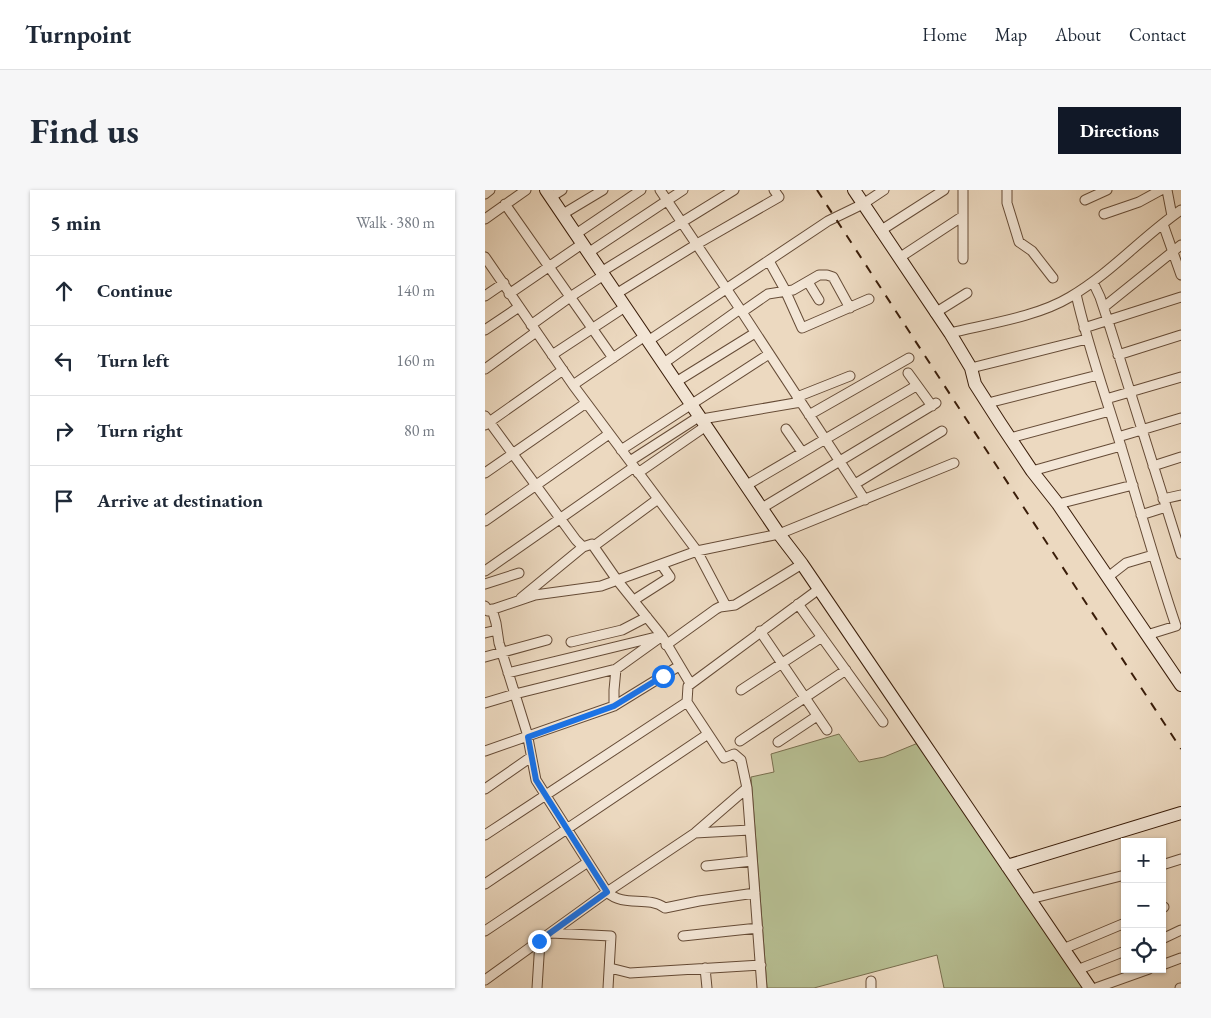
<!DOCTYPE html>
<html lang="en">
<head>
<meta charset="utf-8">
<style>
	body { margin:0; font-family:"EB Garamond",serif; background:#f6f6f7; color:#1f2937 }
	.controls { position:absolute; right:15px; bottom:15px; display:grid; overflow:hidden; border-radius:0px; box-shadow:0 1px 4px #0004 }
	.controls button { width:45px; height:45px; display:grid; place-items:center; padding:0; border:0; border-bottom:1px solid #e0e1e3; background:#fff; color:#1f2937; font:25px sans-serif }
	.stop { position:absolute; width:15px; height:15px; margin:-11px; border:4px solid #1a73e8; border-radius:50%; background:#fff }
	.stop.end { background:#1a73e8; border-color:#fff; box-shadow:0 1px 5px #0008 }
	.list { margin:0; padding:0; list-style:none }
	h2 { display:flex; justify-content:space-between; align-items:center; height:65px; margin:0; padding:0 20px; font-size:21px }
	h2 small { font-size:16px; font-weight:400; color:#747a83 }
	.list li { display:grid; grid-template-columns:32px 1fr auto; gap:15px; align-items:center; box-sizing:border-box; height:70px; padding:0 20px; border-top:1px solid #e0e1e3 }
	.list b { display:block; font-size:19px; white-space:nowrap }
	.list em { font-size:16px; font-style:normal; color:#747a83 }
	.icon { flex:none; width:28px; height:28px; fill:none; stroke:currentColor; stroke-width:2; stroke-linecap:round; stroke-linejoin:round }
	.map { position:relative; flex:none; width:696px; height:798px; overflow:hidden; border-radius:0px }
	header { display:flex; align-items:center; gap:30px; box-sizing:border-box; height:70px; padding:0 25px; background:#fff; border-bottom:1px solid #e0e1e3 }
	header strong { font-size:24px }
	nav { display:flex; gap:28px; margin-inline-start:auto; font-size:18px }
	.intro { display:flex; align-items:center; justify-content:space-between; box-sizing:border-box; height:120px; padding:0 30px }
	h1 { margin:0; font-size:35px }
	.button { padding:12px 22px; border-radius:0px; background:#111827; color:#fff; font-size:18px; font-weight:700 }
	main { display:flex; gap:30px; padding:0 30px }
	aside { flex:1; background:#fff; border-radius:0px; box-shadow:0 1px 4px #0004 }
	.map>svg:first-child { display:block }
	.green { fill:#b7bf93; stroke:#786e4e }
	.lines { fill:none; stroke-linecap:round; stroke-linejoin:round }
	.street-casing { stroke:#664c37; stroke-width:11 }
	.secondary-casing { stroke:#3a1d09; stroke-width:14 }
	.street { stroke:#f3e6d6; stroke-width:9 }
	.secondary { stroke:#f3e6d6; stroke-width:12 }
	.rail { stroke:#3a1d09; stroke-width:2; stroke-dasharray:9 9; stroke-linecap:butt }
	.route { stroke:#1a73e8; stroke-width:6 }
</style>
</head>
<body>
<header>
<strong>Turnpoint</strong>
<nav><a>Home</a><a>Map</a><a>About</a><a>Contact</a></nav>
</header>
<div class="intro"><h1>Find us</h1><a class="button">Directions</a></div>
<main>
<aside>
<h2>5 min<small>Walk · 380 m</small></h2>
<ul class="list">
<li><svg class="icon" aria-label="ahead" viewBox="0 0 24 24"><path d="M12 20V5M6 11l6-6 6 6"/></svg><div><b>Continue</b></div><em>140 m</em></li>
<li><svg class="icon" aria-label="left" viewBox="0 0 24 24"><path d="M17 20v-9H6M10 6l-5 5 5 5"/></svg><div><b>Turn left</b></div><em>160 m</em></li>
<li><svg class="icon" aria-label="right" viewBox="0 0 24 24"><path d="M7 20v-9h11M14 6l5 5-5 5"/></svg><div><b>Turn right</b></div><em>80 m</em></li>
<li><svg class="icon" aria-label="arrive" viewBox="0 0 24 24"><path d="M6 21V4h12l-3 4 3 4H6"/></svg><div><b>Arrive at destination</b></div></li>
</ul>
</aside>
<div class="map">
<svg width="696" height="798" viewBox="0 0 696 798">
	<rect width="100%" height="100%" fill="#ecd9c0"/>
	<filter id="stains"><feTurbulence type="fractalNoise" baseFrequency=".004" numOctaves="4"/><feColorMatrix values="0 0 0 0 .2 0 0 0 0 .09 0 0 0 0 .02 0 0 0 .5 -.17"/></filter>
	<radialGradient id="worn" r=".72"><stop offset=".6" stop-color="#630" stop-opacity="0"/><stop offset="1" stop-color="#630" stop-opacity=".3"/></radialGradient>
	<path class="green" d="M354 544 374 572 399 567 433 553 599 798H459L452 765 329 798H282L266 587 289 582 286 564Z"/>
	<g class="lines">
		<g class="street-casing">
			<path id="street" d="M175 0 255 119 380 310
				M522 0V13L534 52 547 61 568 88
				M682 0 687 26
				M0 4 5 0
				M66 7 77 0
				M600 10 622 0
				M20 14 128 168
				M78 24 118 0
				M619 24 654 12 676 0
				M0 29 41 0
				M678 34 696 85
				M395 41 459 0
				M91 44 156 0
				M103 63 198 0
				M0 67 88 195 212 361 241 416
				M414 68 478 26
				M478 69V0
				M284 71 299 98 317 138 384 109
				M116 82 249 0
				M323 92 334 110
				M608 92 615 107 623 131 696 364
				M24 104 97 54
				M131 104 212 54 294 7 289 0
				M591 104C602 153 619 201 634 250 653 312 670 374 691 436L662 445
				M0 106 19 93
				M619 117 696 55
				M257 122 283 104 308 100 334 85H342L348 87 365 118
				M450 123 482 103
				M46 135 85 107 119 85
				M599 138 696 107
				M0 140 34 117
				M465 143C502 134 552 127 585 107 626 83 657 47 696 20
				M163 151 343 31 378 14 399 0
				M67 165 140 117
				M633 165 696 145
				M179 173 255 119
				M486 178 602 149
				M0 179 51 142
				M423 183 447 216
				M191 192 270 143
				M88 195 160 146
				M312 207 365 186
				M621 209 696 187
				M503 213 613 185
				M324 225 424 168
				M0 226 91 350 98 357 107 354 132 390 177 446 205 493
				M217 229 316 212
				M0 235 78 180
				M301 239 317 262
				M633 247 696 228
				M525 248 625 221
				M136 260 284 164
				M145 271 215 226
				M668 276 696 267
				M547 281 636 256
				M0 283 101 213
				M153 283 221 236
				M370 294 457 241
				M262 295 431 196
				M678 309 696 305
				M573 314 648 295
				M277 318 451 213
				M656 325 681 317
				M0 331 124 244
				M109 356 173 309
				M0 381 149 277
				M623 387 641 373 668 365
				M0 394 34 383
				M36 408 98 357
				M149 410 185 387 176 374
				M313 414 398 532
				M0 416 3 421 50 405 116 396 212 361 294 344 469 273
				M7 419 11 433 14 453 42 543 51 590 122 702C139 718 162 705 180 718L214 711 270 703
				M275 441 342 540
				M0 443 12 440
				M86 452 137 440 162 427
				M181 455 231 419 235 417 250 415 317 374
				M0 467 62 450
				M23 483 171 447
				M256 500 337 447
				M0 513 30 504 131 479 177 446
				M129 516V500L131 479
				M255 551 361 480
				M293 552 332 526
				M0 561 129 516 194 476
				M0 599 46 567
				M210 643 265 640
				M0 645 202 512
				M677 675 696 669
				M221 676 267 671
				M0 694 223 544
				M545 709 640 685
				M677 717H679
				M0 741 103 672
				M66 743 126 746 123 798
				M198 746 273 738
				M677 749 696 740
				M578 759 640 733
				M677 775 696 768
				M125 778 145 783 276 775
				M220 778 222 798
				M592 780 640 761
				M0 790 122 702 210 643 262 598
				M386 791V798
				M52 798 55 751
				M277 798 262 598 256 570 249 564 239 568 202 512 203 496 334 399
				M611 798 664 779
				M695 798H696"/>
		</g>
		<g class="secondary-casing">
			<path id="secondary" d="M61 0 294 344 317 374 434 546 605 798
				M369 0 465 143 486 178 490 194 515 233 547 281 573 314 696 495
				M522 676 696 623"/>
		</g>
		<use href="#street" class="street"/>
		<use href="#secondary" class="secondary"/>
		<path class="rail" d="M332 0 696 559"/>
	</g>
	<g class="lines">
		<path class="route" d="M54 751 122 702 51 590 43 547 129 516 178 486"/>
	</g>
	<rect width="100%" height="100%" filter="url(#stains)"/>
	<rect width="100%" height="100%" fill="url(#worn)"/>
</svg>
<div class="controls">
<button>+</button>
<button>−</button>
<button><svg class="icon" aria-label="locate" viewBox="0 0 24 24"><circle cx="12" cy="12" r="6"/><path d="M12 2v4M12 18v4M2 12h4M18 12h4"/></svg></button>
</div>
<div class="stop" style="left:178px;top:486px"></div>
<div class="stop end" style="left:54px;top:751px"></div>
</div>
</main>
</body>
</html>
